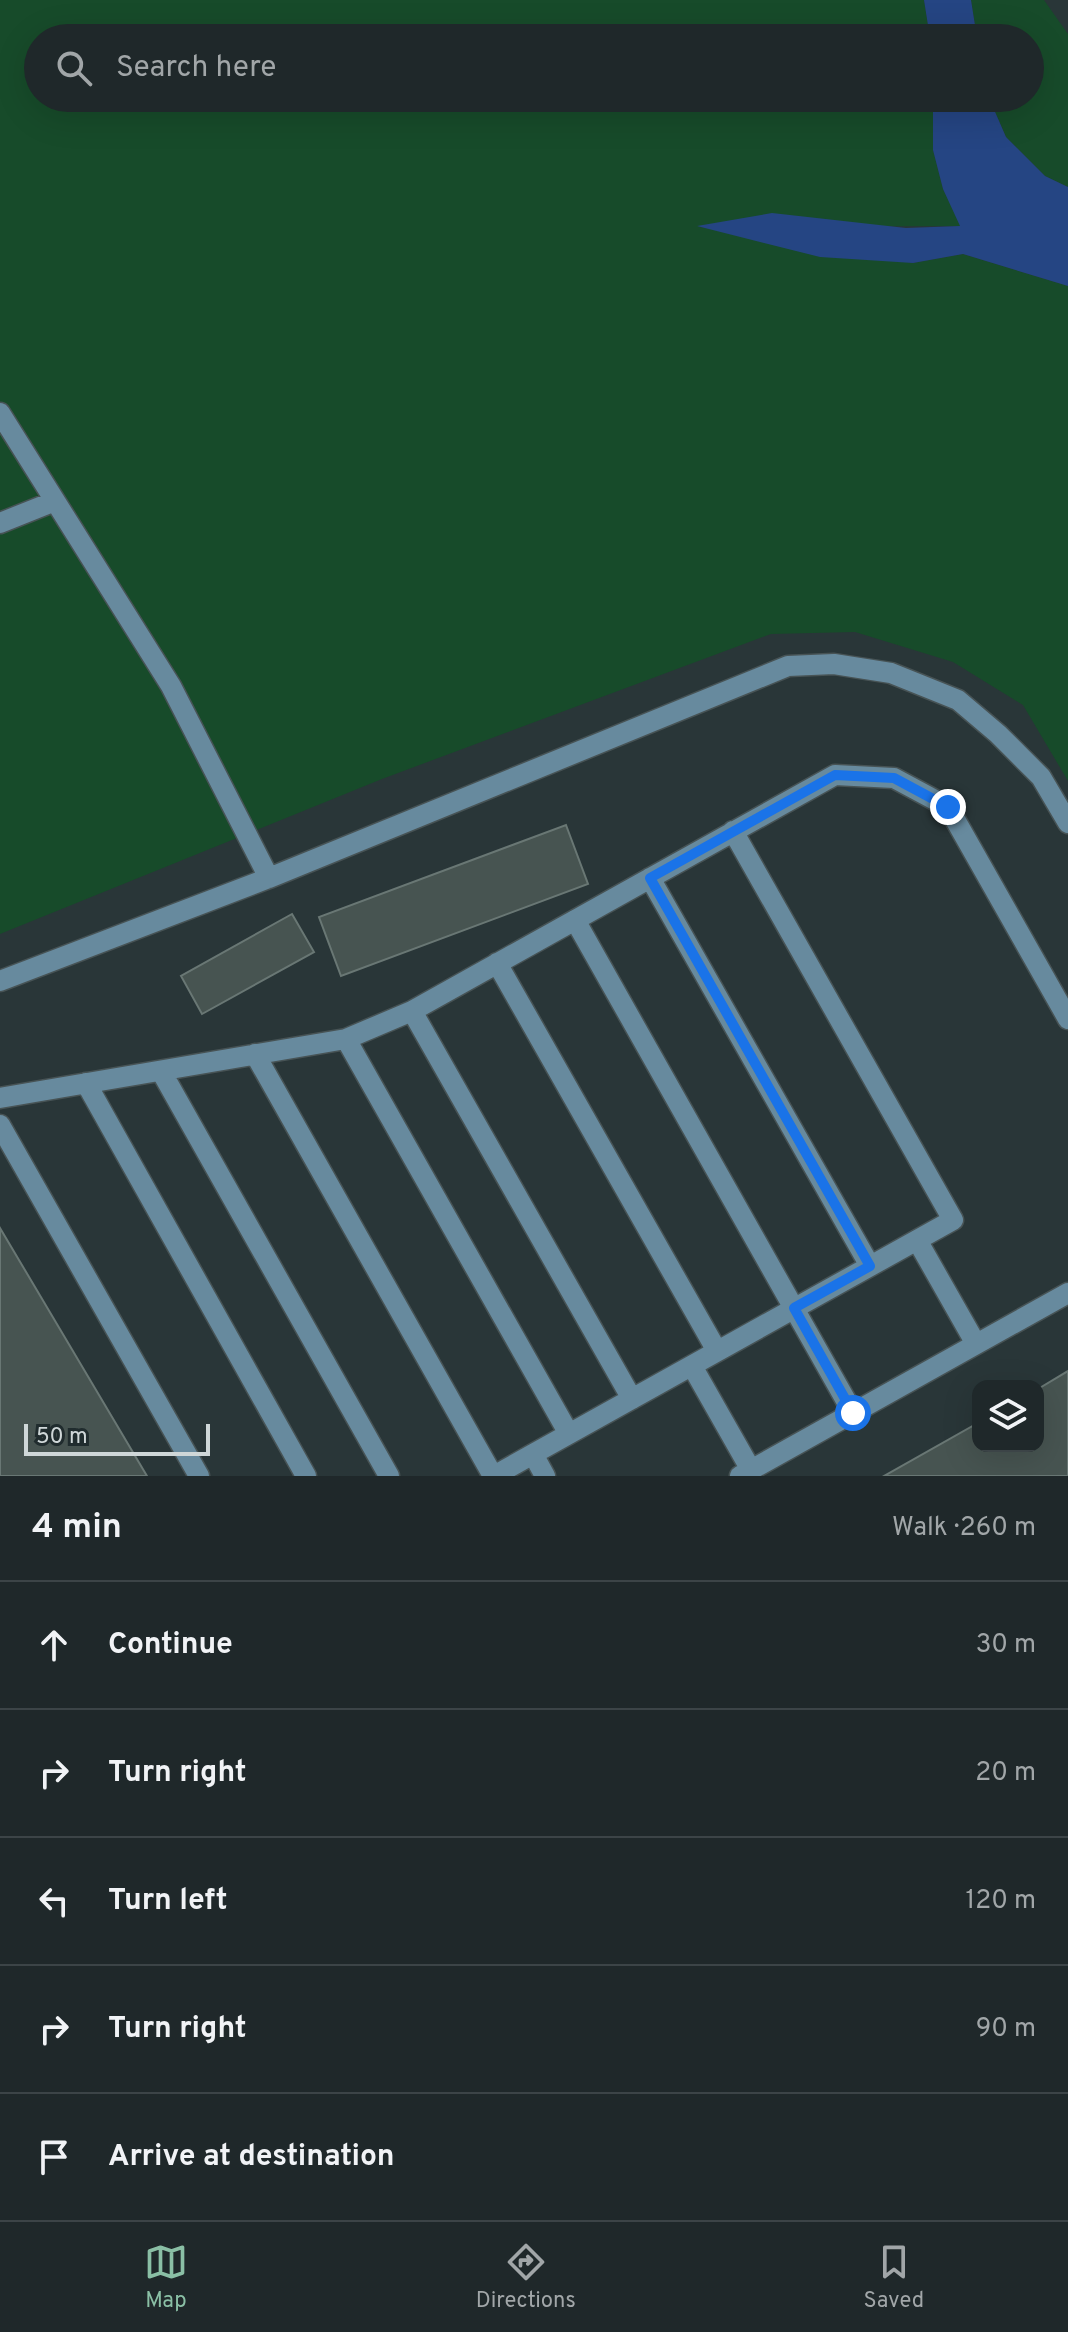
<!DOCTYPE html>
<html lang="en">
<head>
<meta charset="utf-8">
<style>
	body { margin:0; font-family:Overpass,sans-serif; background:#2c3436; color:#f1f3f6 }
	.controls { position:absolute; right:24px; bottom:24px; display:grid; overflow:hidden; border-radius:16px; box-shadow:0 8px 32px #0002 }
	.controls button { width:72px; height:72px; display:grid; place-items:center; padding:0; border:0; border-bottom:2px solid #3c4447; background:#1f282a; color:#f1f3f6; font:40px sans-serif }
	.scale { position:absolute; left:24px; bottom:20px; width:186px; box-sizing:border-box; padding-left:8px; border:4px solid #cfd7d8; border-top:0; font-size:22px; line-height:28px; white-space:nowrap; color:#cfd7d8; -webkit-text-stroke:6px #202c2e; paint-order:stroke }
	.stop { position:absolute; width:24px; height:24px; margin:-18px; border:6px solid #1a73e8; border-radius:50%; background:#fff }
	.stop.end { background:#1a73e8; border-color:#fff; box-shadow:0 2px 8px #0008 }
	.list { margin:0; padding:0; list-style:none }
	h2 { display:flex; justify-content:space-between; align-items:center; height:104px; margin:0; padding:0 32px; font-size:34px }
	h2 small { font-size:26px; font-weight:400; color:#a1a6a8 }
	.list li { display:grid; grid-template-columns:52px 1fr auto; gap:24px; align-items:center; box-sizing:border-box; height:128px; padding:0 32px; border-top:2px solid #3c4447 }
	.list b { display:block; font-size:30px; white-space:nowrap }
	.list em { font-size:26px; font-style:normal; color:#a1a6a8 }
	.icon { flex:none; width:44px; height:44px; fill:none; stroke:currentColor; stroke-width:2; stroke-linecap:round; stroke-linejoin:round }
	.map { position:relative; flex:none; width:1068px; height:1476px; overflow:hidden }
	.search { position:absolute; background:#1f282a; box-shadow:0 8px 32px #0002; left:24px; right:24px; top:24px; height:88px; display:flex; align-items:center; gap:20px; box-sizing:border-box; padding:0 28px; border-radius:44px; color:#a1a6a8; font-size:30px }
	.sheet { height:744px; background:#1f282a }
	nav { display:flex; justify-content:space-around; align-items:center; box-sizing:border-box; height:112px; border-top:2px solid #3c4447; background:#1f282a; font-size:22px; color:#a1a6a8 }
	nav a { display:grid; justify-items:center; gap:4px }
	nav .on { color:#8abfa5 }
	.map>svg:first-child { display:block }
	.green { fill:#174b2a }
	.water { fill:#254583 }
	.building { fill:#475451; stroke:#697774; stroke-width:2 }
	.lines { fill:none; stroke-linecap:round; stroke-linejoin:round }
	.minor-casing { stroke:#475355; stroke-width:23 }
	.minor { stroke:#678a9e; stroke-width:20 }
	.route { stroke:#1a73e8; stroke-width:10 }
</style>
</head>
<body>
<div class="map">
<svg width="1068" height="1476" viewBox="0 0 1068 1476">
	<rect width="100%" height="100%" fill="#293638"/>
	<path class="green" d="M0 0H924L930 38H38V98H933V150L943 189 961 226 700 227 913 263 963 254 1068 286V781L1023 705 953 662 855 632 771 634 382 779 0 934Z
		M971 0H1044L1068 34V187L1045 176 1006 137 989 98H1030V38H977Z"/>
	<path class="water" d="M924 0H971L977 38H930Z
		M933 98H989L1006 137 1045 176 1068 187V286L963 254 913 263 820 257 697 226 772 213 906 228 960 226 943 189 933 150Z"/>
	<path class="building" d="M566 825 588 884 341 976 319 917Z
		M292 914 314 952 202 1014 181 976Z
		M0 1228 147 1476H0Z
		M1068 1371V1476H884L978 1423V1446H1038V1389Z"/>
	<g class="lines">
		<g class="minor-casing">
			<path id="minor" d="M0 413 171 686 269 878
				M0 523 55 501
				M650 878 870 1266
				M575 920 853 1413
				M497 963 717 1351
				M0 981 269 878 788 666 834 664 891 673 958 700 998 734 1041 777 1068 823
				M412 1011 632 1399
				M346 1039 569 1434
				M255 1054 493 1476
				M161 1071 389 1476
				M86 1083 306 1476
				M0 1098 346 1039 412 1011 835 775 894 778 948 807 1068 1019
				M0 1125 199 1476
				M917 1240 976 1344
				M692 1366 751 1470
				M533 1454 953 1220 733 831
				M494 1476 533 1454 545 1476
				M740 1476 1068 1293"/>
		</g>
		<use href="#minor" class="minor"/>
	</g>
	<g class="lines">
		<path class="route" d="M853 1413 794 1308 870 1266 650 878 835 775 894 778 948 807"/>
	</g>
</svg>
<div class="controls">
<button><svg class="icon" aria-label="layers" viewBox="0 0 24 24"><path d="M12 4l9 5-9 5-9-5zM3 14l9 5 9-5"/></svg></button>
</div>
<div class="scale">50 m</div>
<div class="stop" style="left:853px;top:1413px"></div>
<div class="stop end" style="left:948px;top:807px"></div>
<div class="search"><svg class="icon" aria-label="search" viewBox="0 0 24 24"><circle cx="10" cy="10" r="6"/><path d="M15 15l6 6"/></svg>Search here</div>
</div>
<section class="sheet">
<h2>4 min<small>Walk · 260 m</small></h2>
<ul class="list">
<li><svg class="icon" aria-label="ahead" viewBox="0 0 24 24"><path d="M12 20V5M6 11l6-6 6 6"/></svg><div><b>Continue</b></div><em>30 m</em></li>
<li><svg class="icon" aria-label="right" viewBox="0 0 24 24"><path d="M7 20v-9h11M14 6l5 5-5 5"/></svg><div><b>Turn right</b></div><em>20 m</em></li>
<li><svg class="icon" aria-label="left" viewBox="0 0 24 24"><path d="M17 20v-9H6M10 6l-5 5 5 5"/></svg><div><b>Turn left</b></div><em>120 m</em></li>
<li><svg class="icon" aria-label="right" viewBox="0 0 24 24"><path d="M7 20v-9h11M14 6l5 5-5 5"/></svg><div><b>Turn right</b></div><em>90 m</em></li>
<li><svg class="icon" aria-label="arrive" viewBox="0 0 24 24"><path d="M6 21V4h12l-3 4 3 4H6"/></svg><div><b>Arrive at destination</b></div></li>
</ul>
</section>
<nav>
<a class="on"><svg class="icon" aria-label="map" viewBox="0 0 24 24"><path d="M3 6l6-2 6 2 6-2v14l-6 2-6-2-6 2zM9 4v14M15 6v14"/></svg>Map</a>
<a><svg class="icon" aria-label="directions" viewBox="0 0 24 24"><path d="M12 3l9 9-9 9-9-9zM9 14v-3h6M13 9l2 2-2 2"/></svg>Directions</a>
<a><svg class="icon" aria-label="saved" viewBox="0 0 24 24"><path d="M7 4h10v16l-5-4-5 4z"/></svg>Saved</a>
</nav>
</body>
</html>
